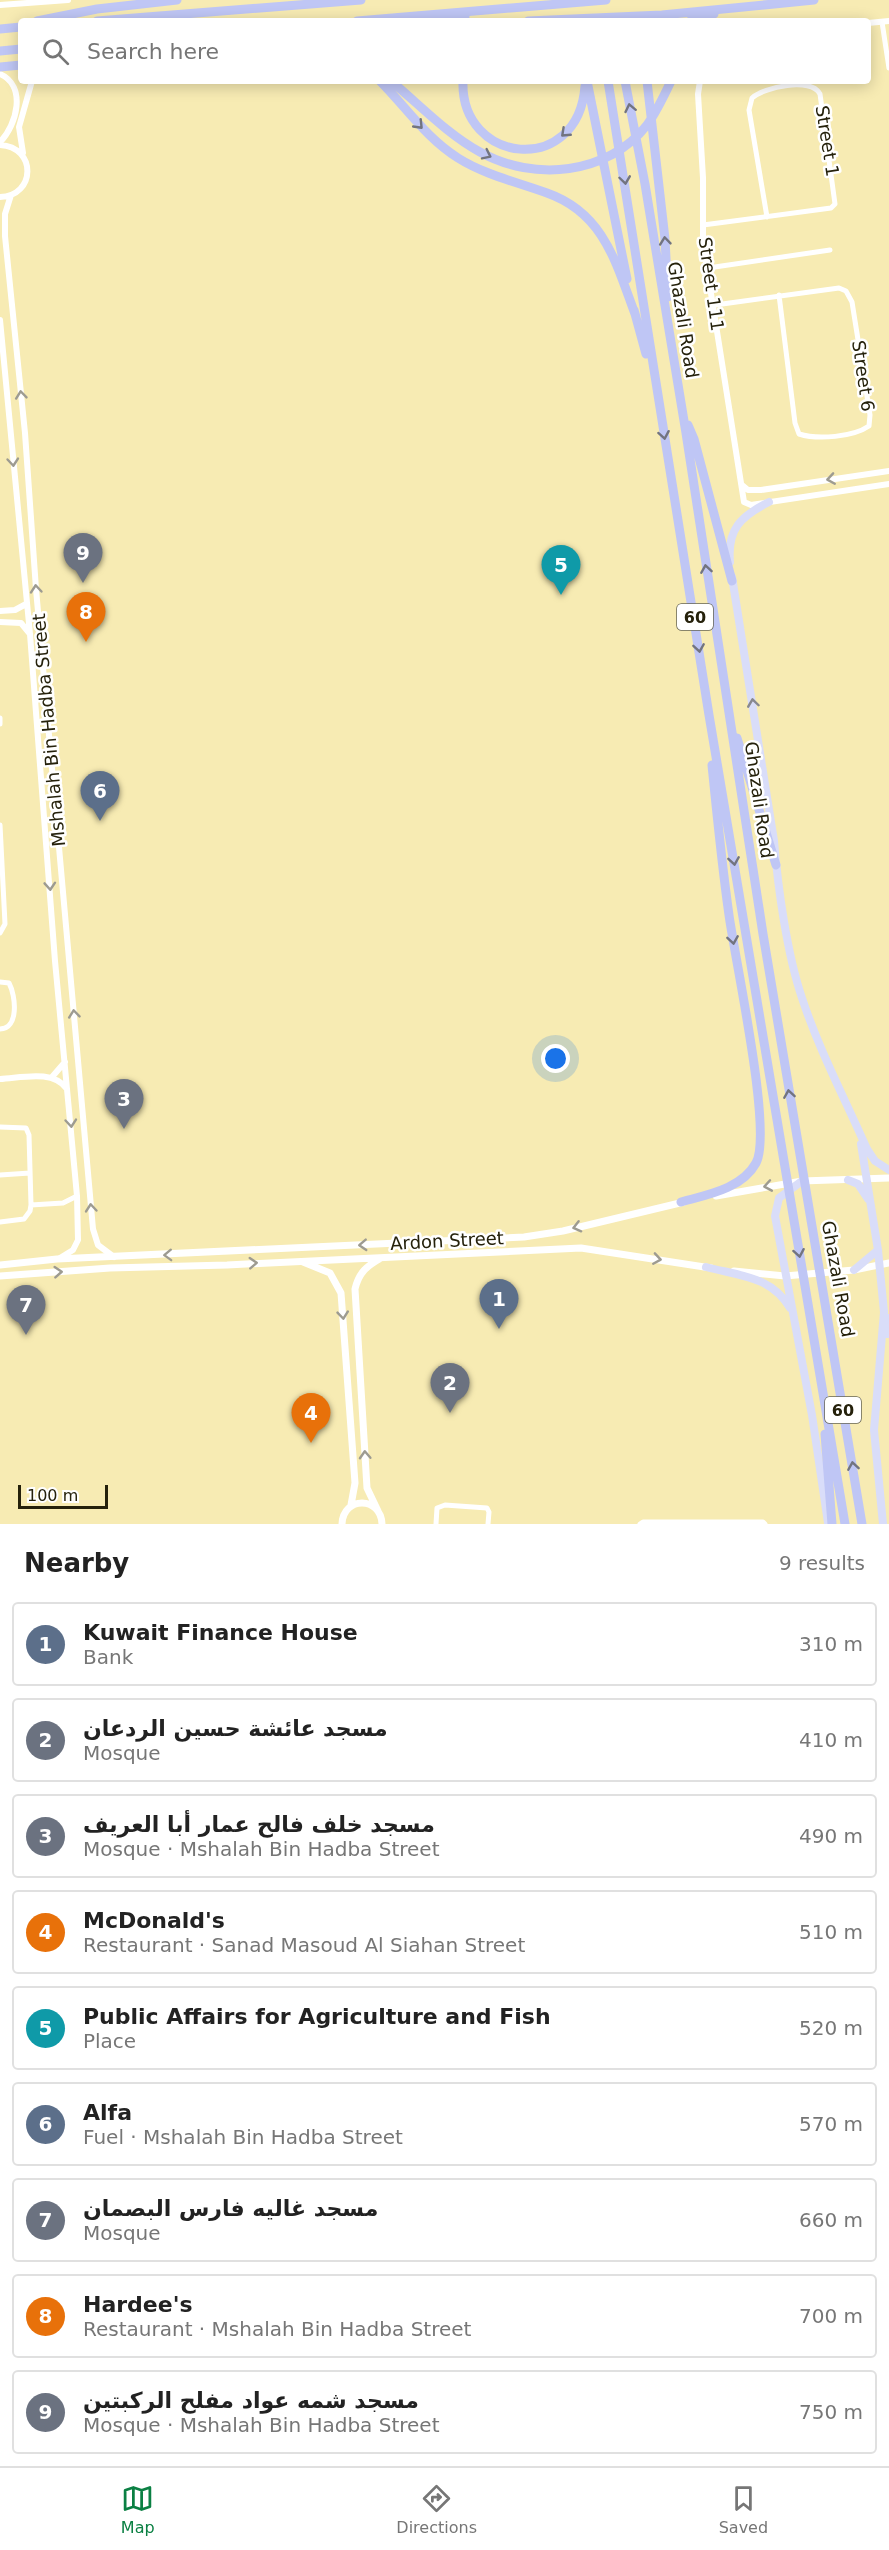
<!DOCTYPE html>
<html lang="en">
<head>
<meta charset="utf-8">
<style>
	body { margin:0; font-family:"DejaVu Sans","Noto Naskh Arabic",sans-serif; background:#f2f2f2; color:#222 }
	.scale { position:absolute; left:18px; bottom:15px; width:90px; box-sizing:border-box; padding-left:6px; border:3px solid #25210b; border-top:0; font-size:16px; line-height:21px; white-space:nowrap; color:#25210b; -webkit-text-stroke:4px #fff; paint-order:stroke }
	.you { position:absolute; left:556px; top:1059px; width:21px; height:21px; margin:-15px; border:4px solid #fff; border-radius:50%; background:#1a73e8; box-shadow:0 0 0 9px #1a73e833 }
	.badge { display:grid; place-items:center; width:39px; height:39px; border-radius:50%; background:#0b8043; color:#fff; font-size:20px; font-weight:700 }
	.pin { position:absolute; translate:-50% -50px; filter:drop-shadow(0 2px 3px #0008) }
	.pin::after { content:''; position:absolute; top:32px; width:21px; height:18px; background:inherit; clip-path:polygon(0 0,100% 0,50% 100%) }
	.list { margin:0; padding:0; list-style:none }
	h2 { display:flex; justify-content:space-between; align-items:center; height:78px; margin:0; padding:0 24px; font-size:26px }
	h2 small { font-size:20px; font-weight:400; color:#767676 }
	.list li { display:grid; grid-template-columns:39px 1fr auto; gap:18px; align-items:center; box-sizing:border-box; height:84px; margin:0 12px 12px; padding:0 12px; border:2px solid #e0e0e0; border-radius:6px }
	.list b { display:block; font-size:22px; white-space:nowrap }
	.list p { margin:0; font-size:20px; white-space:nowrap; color:#767676 }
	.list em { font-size:20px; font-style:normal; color:#767676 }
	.icon { flex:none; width:33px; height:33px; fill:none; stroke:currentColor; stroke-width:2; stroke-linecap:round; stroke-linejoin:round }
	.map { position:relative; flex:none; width:889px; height:1524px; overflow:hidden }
	.search { position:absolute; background:#fff; box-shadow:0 3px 15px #0003; left:18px; right:18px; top:18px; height:66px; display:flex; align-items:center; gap:15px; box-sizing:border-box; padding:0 21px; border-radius:6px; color:#767676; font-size:22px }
	.sheet { height:942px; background:#fff }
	nav { display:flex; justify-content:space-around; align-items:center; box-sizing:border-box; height:84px; border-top:2px solid #e0e0e0; background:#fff; font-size:16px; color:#767676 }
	nav a { display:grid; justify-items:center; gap:3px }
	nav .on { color:#0b8043 }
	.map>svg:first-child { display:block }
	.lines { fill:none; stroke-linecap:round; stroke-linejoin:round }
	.minor { stroke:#fff; stroke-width:5 }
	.tertiary { stroke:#fff; stroke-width:6 }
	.secondary { stroke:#fff; stroke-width:7 }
	.primary { stroke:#d9ddf9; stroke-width:8 }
	.motorway { stroke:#bfc6f5; stroke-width:9 }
	.oneway { stroke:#727480 }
	.oneway2 { stroke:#9d9b91 }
	.oneway3 { stroke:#88888e }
	.labels { text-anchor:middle; stroke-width:5; stroke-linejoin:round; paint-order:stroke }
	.shield { fill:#fff; stroke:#666454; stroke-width:1.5 }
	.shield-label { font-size:16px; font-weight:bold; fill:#25210b }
	.street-label { font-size:18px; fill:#25210b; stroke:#fff }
</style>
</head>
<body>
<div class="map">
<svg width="889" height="1524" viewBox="0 0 889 1524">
	<rect width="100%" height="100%" fill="#f7ebb3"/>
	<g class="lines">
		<path class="minor" d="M882 22 889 68
			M703 225 831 208 835 204 820 94C811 77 764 87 752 98L749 110 767 217
			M708 268 830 250
			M715 305 839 288 846 291 852 302 870 415 869 426C853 437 818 440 799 434L795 423 779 295
			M0 718V724
			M0 825 5 924 0 933
			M0 982 9 983C16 996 19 1029 0 1029
			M0 1127 26 1128 29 1135 31 1205 30 1211 24 1219 0 1222
			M0 1175 30 1173
			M31 1205 63 1203 77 1196
			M436 1524 437 1508 445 1505 487 1508 489 1512 488 1524
			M640 1524 643 1522H763L765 1524"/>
		<path class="tertiary" d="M0 5 68 0
			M868 23 889 21
			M0 74C27 86 17 125 0 142
			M700 81 698 94 703 178V243L744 502 751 505 889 484
			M0 145C37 147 36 196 0 197
			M23 153 19 127 32 81
			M11 195 5 214V236L25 433 36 589 93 1229 98 1245 114 1257
			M0 320 30 634 55 961 77 1196 78 1240 73 1250 60 1258
			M742 485 748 490H761L889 471
			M0 611 15 610 26 604
			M0 622 21 623 30 634
			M52 1077 65 1062
			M0 1079C21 1078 53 1069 67 1089"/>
		<path class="secondary" d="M716 1196 802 1181 889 1178
			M303 1262 330 1273 341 1293 355 1483 351 1505
			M0 1265 57 1259 524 1237 563 1231 684 1202
			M734 1271 785 1276 854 1270 889 1263
			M0 1276 110 1268 227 1265 581 1248 711 1268
			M378 1511 367 1488 355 1289C359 1272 367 1266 381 1258
			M342 1524C343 1496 381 1496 382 1524"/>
		<path class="primary" d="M730 562C727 529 741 516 769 502
			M732 577 774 841C778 888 787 954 802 998 819 1050 845 1099 867 1149L875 1161 889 1170
			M861 1144 878 1250 884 1312 874 1430 883 1524
			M848 1180 858 1184 868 1199
			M802 1181 779 1198 775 1216 812 1415 828 1523
			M706 1267C740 1276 771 1276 790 1308
			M854 1270 878 1250
			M887 1334 889 1318"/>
		<path class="motorway" d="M37 21 97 9 177 0
			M97 21 361 0
			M357 21 606 0
			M441 21 465 17
			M528 21 662 15 814 0
			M690 21 714 14
			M0 29 21 27
			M0 51 21 49
			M0 67 21 65
			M380 81C406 107 426 138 458 158 485 175 517 182 547 193 604 213 616 263 635 314
			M391 81C420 105 447 134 480 152 534 182 608 175 647 125 657 111 664 96 671 81
			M463 81C460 164 578 178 585 86
			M587 81 627 279
			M608 81 709 715 845 1524
			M625 81 645 184 686 433 763 934 862 1524
			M647 81 665 239 668 297
			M634 310 646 354
			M688 425 694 439 732 581
			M737 738 776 865
			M681 1202C706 1195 742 1189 756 1163 773 1132 735 960 729 915 722 866 717 815 712 765
			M825 1434 832 1524"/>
	</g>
	<defs><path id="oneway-chevron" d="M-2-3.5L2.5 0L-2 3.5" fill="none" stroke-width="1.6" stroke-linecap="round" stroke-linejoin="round" transform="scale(1.5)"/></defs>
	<g class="oneway">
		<use href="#oneway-chevron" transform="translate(630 108) rotate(-102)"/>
		<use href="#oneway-chevron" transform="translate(419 125) rotate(46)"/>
		<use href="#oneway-chevron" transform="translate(565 133) rotate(137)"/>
		<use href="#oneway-chevron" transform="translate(487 155) rotate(26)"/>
		<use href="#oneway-chevron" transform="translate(625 180) rotate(82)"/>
		<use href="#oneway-chevron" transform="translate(665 241) rotate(-96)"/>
		<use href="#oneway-chevron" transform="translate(664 435) rotate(80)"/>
		<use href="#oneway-chevron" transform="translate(706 569) rotate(-99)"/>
		<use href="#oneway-chevron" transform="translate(699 648) rotate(81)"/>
		<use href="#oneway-chevron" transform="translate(734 861) rotate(81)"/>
		<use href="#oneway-chevron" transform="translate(733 940) rotate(81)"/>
		<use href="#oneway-chevron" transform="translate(789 1094) rotate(-99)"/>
		<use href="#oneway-chevron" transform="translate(799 1253) rotate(80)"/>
		<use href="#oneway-chevron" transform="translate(853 1466) rotate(-99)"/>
	</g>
	<g class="oneway2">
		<use href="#oneway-chevron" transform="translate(21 395) rotate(-96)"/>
		<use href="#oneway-chevron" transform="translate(13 462) rotate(85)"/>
		<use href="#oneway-chevron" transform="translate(831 479) rotate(171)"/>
		<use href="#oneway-chevron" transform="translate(36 589) rotate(-95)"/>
		<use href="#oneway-chevron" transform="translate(50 886) rotate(86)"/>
		<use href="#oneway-chevron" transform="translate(74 1014) rotate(-96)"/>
		<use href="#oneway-chevron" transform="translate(71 1123) rotate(85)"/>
		<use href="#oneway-chevron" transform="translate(768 1186) rotate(170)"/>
		<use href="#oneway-chevron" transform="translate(91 1208) rotate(-95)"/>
		<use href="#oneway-chevron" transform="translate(577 1227) rotate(166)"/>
		<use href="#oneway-chevron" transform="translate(363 1245) rotate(177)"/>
		<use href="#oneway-chevron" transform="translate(168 1255) rotate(178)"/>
		<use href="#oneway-chevron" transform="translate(657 1259) rotate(9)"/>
		<use href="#oneway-chevron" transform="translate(253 1263) rotate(-3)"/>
		<use href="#oneway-chevron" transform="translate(58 1272) rotate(-4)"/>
		<use href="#oneway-chevron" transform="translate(343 1315) rotate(84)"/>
		<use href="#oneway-chevron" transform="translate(365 1455) rotate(-93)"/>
	</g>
	<use class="oneway3" href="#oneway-chevron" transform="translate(753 703) rotate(-98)"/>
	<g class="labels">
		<g class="shield">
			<rect x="677" y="604" width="36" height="26" rx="4.5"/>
			<rect x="825" y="1397" width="36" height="26" rx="4.5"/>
		</g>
		<g class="shield-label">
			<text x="695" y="623">60</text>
			<text x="843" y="1416">60</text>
		</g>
		<g class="street-label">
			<text transform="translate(827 141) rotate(81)" y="6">Street 1</text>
			<text transform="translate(711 284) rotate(82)" y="6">Street 111</text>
			<text transform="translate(683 320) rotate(81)" y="6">Ghazali Road</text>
			<text transform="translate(863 376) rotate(82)" y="6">Street 6</text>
			<text transform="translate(49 730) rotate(-95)" y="6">Mshalah Bin Hadba Street</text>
			<text transform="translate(759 800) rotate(82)" y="6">Ghazali Road</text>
			<text transform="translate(447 1241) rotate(-3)" y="6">Ardon Street</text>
			<text transform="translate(838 1279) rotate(80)" y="6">Ghazali Road</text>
		</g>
	</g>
</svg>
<div class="scale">100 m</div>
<div class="you"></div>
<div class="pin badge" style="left:499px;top:1329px;background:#5c6f8a">1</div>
<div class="pin badge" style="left:450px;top:1413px;background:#6b7280">2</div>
<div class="pin badge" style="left:124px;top:1129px;background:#6b7280">3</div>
<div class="pin badge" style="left:311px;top:1443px;background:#e8710a">4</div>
<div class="pin badge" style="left:561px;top:595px;background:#0f9aa8">5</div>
<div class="pin badge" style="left:100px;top:821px;background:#5c6f8a">6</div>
<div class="pin badge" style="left:26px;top:1335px;background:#6b7280">7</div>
<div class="pin badge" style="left:86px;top:642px;background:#e8710a">8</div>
<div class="pin badge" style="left:83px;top:583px;background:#6b7280">9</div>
<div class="search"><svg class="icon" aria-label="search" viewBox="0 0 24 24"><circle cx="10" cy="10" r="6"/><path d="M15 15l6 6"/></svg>Search here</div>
</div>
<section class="sheet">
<h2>Nearby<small>9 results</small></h2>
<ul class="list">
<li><span class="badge" style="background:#5c6f8a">1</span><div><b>Kuwait Finance House</b><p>Bank</p></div><em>310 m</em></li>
<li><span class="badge" style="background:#6b7280">2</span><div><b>مسجد عائشة حسين الردعان</b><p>Mosque</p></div><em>410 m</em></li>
<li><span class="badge" style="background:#6b7280">3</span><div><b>مسجد خلف فالح عمار أبا العريف</b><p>Mosque · Mshalah Bin Hadba Street</p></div><em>490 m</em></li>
<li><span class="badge" style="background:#e8710a">4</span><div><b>McDonald's</b><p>Restaurant · Sanad Masoud Al Siahan Street</p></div><em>510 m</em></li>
<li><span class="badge" style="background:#0f9aa8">5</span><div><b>Public Affairs for Agriculture and Fish</b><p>Place</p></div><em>520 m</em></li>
<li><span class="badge" style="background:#5c6f8a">6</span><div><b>Alfa</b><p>Fuel · Mshalah Bin Hadba Street</p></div><em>570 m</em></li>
<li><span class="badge" style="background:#6b7280">7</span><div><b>مسجد غاليه فارس البصمان</b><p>Mosque</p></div><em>660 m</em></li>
<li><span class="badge" style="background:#e8710a">8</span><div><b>Hardee's</b><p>Restaurant · Mshalah Bin Hadba Street</p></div><em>700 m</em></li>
<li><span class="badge" style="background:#6b7280">9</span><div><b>مسجد شمه عواد مفلح الركبتين</b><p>Mosque · Mshalah Bin Hadba Street</p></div><em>750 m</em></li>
</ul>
</section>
<nav>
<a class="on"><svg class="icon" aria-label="map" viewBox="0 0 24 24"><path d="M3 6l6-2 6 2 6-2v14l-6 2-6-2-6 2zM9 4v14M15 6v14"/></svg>Map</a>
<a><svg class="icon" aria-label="directions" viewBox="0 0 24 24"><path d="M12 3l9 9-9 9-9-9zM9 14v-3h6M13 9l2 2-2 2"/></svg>Directions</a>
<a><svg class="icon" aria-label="saved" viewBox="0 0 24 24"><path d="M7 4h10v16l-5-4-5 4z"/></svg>Saved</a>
</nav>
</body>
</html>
